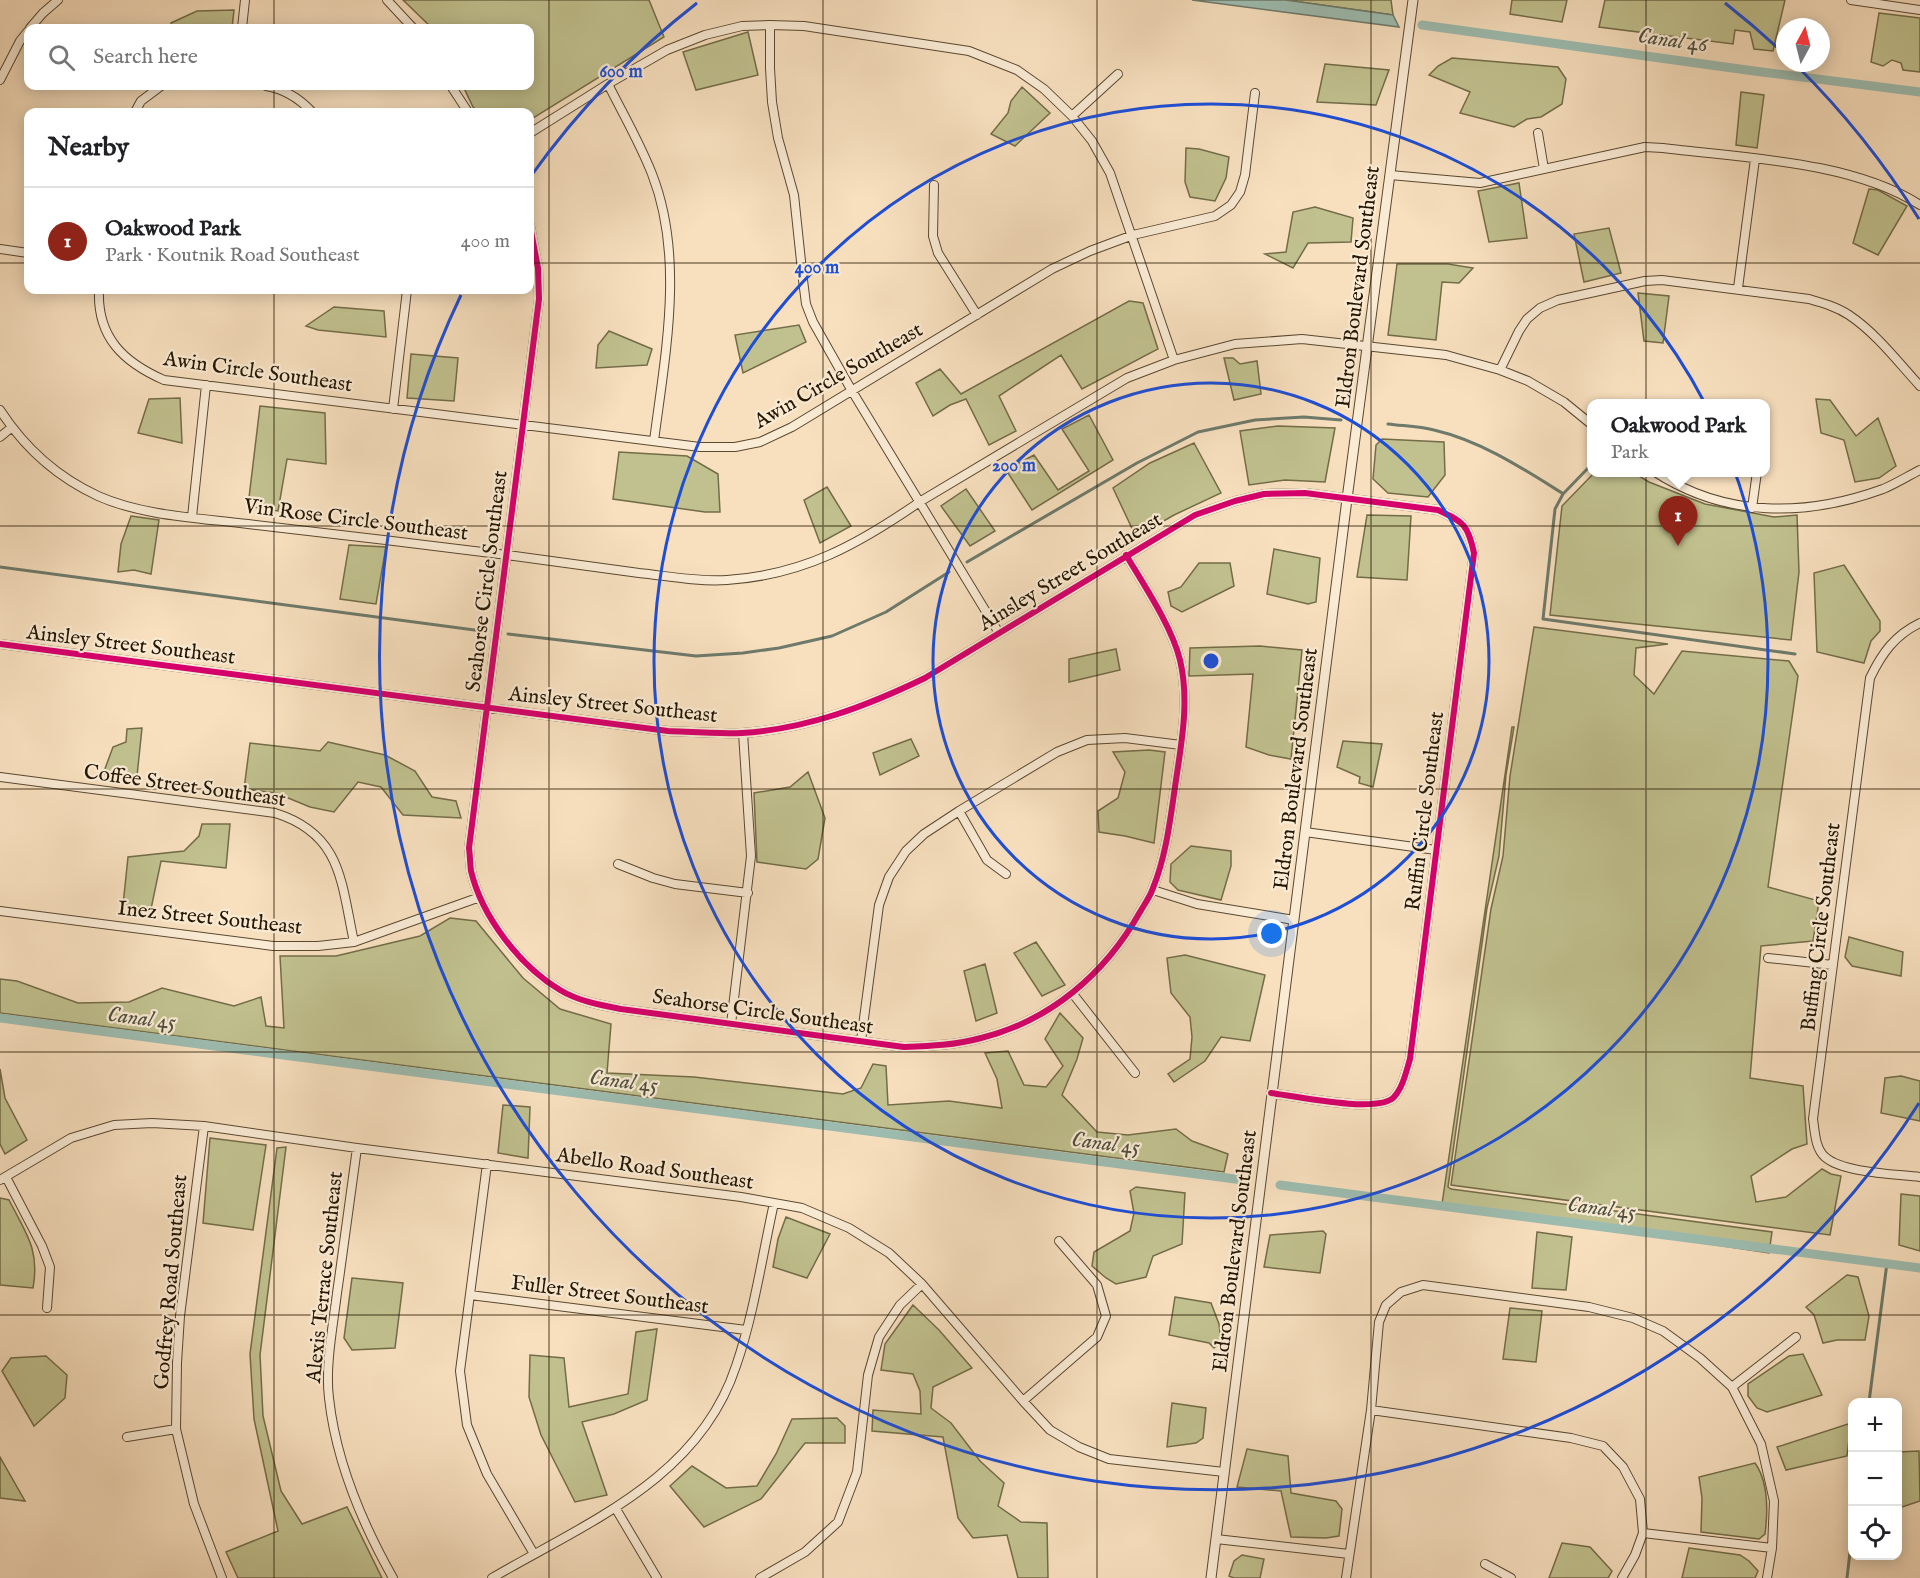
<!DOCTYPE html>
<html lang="en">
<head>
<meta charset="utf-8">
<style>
	body { margin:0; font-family:"IM FELL English",serif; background:#f6f6f6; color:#202124 }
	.controls { position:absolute; right:18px; bottom:18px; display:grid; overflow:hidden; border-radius:12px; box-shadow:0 3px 15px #0003 }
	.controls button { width:54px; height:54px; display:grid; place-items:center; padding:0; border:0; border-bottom:2px solid #e0e0e0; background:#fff; color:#202124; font:30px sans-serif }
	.compass { position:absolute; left:1776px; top:18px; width:54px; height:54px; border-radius:50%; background:#fff; box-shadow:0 3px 15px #0003; rotate:7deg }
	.you { position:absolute; left:1272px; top:934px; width:21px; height:21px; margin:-15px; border:4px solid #fff; border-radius:50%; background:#1a73e8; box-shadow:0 0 0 9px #1a73e833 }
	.badge { display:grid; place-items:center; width:39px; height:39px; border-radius:50%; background:#8f2418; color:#fff; font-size:20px; font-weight:700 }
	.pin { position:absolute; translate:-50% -50px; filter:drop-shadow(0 2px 3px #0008) }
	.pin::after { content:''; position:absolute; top:32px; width:21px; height:18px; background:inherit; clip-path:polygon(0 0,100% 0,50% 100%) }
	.popup { position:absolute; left:1587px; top:399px; width:183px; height:78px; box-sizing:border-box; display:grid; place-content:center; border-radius:12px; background:#fff; filter:drop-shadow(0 2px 4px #0005); font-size:20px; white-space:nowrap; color:#757577 }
	.popup b { font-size:22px; color:#202124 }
	.popup::after { content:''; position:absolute; left:50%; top:100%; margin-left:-12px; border:12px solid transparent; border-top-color:#fff }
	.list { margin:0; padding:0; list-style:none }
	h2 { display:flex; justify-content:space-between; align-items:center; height:78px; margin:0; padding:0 24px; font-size:26px }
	h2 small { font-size:20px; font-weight:400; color:#757577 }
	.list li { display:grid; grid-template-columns:39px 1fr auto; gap:18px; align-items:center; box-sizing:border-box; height:108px; padding:0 24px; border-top:2px solid #e0e0e0 }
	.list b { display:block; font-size:22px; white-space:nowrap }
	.list p { margin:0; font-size:20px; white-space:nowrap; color:#757577 }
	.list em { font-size:20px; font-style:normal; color:#757577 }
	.icon { flex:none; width:33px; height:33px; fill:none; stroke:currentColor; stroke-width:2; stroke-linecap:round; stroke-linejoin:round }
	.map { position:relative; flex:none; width:1920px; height:1578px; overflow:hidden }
	.search { position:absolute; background:#fff; box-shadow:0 3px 15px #0003; left:24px; top:24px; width:510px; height:66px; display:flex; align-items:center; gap:15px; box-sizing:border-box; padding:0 21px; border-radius:12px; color:#757577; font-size:22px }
	.panel { position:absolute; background:#fff; box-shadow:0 3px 15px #0003; left:24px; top:108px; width:510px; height:186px; border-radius:12px }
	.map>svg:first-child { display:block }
	.green { fill:#c1c18f; stroke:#736c48; stroke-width:1.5 }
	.water { fill:#9dbdb1; stroke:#6d7a6b; stroke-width:1.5 }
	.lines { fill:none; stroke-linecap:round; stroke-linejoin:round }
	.stream { stroke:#6d7a6b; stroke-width:3 }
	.canal { stroke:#9dbdb1; stroke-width:9 }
	.minor-casing { stroke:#5a4830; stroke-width:10 }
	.tertiary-casing { stroke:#5a4830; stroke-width:11 }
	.minor { stroke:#faebd5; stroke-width:8 }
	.tertiary { stroke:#faebd5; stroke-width:9 }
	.cycleway-casing { stroke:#faebd5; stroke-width:10 }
	.cycleway { stroke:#d6006c; stroke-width:6 }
	.grid { fill:none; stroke:#251601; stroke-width:1.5; stroke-opacity:0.55 }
	.ring { fill:none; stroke:#1d4ed8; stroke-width:3 }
	.labels { text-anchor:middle; stroke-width:4.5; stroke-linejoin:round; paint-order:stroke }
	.street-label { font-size:21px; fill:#251601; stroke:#faebd5 }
	.water-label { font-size:22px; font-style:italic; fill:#4f503f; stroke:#faebd5 }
	.centre { fill:#1d4ed8; stroke:#faebd5; stroke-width:3 }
	.ring-label { font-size:18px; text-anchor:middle; font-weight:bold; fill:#1d4ed8; stroke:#faebd5; stroke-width:4.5; stroke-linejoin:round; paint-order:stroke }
</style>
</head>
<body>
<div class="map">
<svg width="1920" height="1578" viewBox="0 0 1920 1578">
	<rect width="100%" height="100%" fill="#f8e0bf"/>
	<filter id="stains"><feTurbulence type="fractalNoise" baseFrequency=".00333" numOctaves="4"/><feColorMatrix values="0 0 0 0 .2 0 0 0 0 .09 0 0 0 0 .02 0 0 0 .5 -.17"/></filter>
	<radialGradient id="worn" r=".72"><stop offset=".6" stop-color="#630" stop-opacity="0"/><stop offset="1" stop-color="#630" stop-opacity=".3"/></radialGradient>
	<path class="green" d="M403 0H649L664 37 530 120V112H480L473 107 463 86H530V28H432Z
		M1286 0H1391L1393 15Z
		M1512 0H1567L1562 22 1510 14Z
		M1605 0H1785L1773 51 1754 49 1750 32 1735 30 1733 44 1599 27Z
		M234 10 232 28H173L171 23 197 11Z
		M1879 13 1920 18V72L1903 70 1901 63 1892 60 1883 66 1871 62Z
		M748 32 758 75 696 90 683 52Z
		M1452 58 1558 67 1566 79 1562 104 1541 117 1527 119 1514 127 1460 113 1470 92 1429 75 1438 66Z
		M1325 64 1389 70 1376 105 1317 102Z
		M1022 87 1050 113 1015 146 991 134 1008 113 1011 101Z
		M1741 92 1764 95 1757 148 1736 145Z
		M1186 148 1199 149 1229 157 1226 178 1215 201 1190 197 1185 182Z
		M1519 183 1527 238 1489 242 1478 191Z
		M1869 189 1878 190 1907 206 1878 255 1853 243Z
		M1315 207 1353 218 1351 242 1308 243 1293 268 1265 254 1286 252 1293 212Z
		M1609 228 1621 273 1584 282 1574 234Z
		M1397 264H1448L1473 268 1459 283 1442 282 1436 340 1388 335Z
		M1638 293 1669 296 1663 343 1644 341Z
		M1129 301 1143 303 1158 349 1082 389 1061 355 999 396 1016 431 989 445 966 399 950 405 933 416 916 383 940 369 961 394Z
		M334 307 384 311 386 337 318 330 306 326Z
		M799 325 806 342 743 373 735 335Z
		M609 331 652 349 647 365 596 368 598 345Z
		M411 354 458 358 454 401 407 398Z
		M1224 358H1233L1240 364 1257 361 1261 394 1234 400Z
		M180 398 182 443 138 433 149 399Z
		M1816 399 1830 400 1856 436 1878 418 1896 466 1879 478 1855 482 1844 440 1821 433Z
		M260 406 325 413 326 464 287 459 278 511 248 506Z
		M1089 415 1113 460 1032 510 1006 470 1034 455 1058 490 1089 471 1062 429Z
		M1278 426 1335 428 1325 482 1285 480 1249 485 1240 431Z
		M1382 439 1444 442 1445 475 1428 497 1388 493 1373 479 1376 445Z
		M1194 443 1221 493 1174 515 1136 537 1113 488 1150 463Z
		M619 452 687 456 718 474 720 512H705L613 499Z
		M1594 473H1634L1649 482 1705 504 1774 517 1797 515 1799 572 1791 640 1550 615 1562 506Z
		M827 487 851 526 820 543 804 500Z
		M966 489 995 531 970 546 941 506Z
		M1367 515 1411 516 1407 580 1357 577Z
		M131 516 159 520 151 574 134 570 118 572 121 544Z
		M349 545 386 547 376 604 340 599Z
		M1274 549 1320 558 1316 602 1308 604 1267 594Z
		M1199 563H1230L1234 586 1182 612 1171 606 1168 592 1181 587Z
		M1844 565 1880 621V631L1871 641 1864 663 1817 652 1814 573Z
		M1534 627 1668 644 1636 648 1634 675 1654 694 1682 651 1789 661 1798 676 1768 887 1819 901 1813 941 1761 946 1750 1078 1803 1086 1807 1144 1792 1149 1751 1176 1756 1202 1786 1197 1822 1169 1831 1174 1841 1176 1830 1235 1451 1185 1491 909 1503 856 1510 776Z
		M1260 646 1302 650 1291 759 1269 755 1246 747 1253 674 1189 676 1190 648Z
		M1116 649 1120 670 1069 682V659Z
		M1512 727H1514L1506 775 1499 856 1487 908 1448 1187 1451 1189 1772 1232 1769 1253 1442 1204Z
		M142 728 137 776 103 774 113 747 126 742 127 729Z
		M911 739 919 756 880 775 873 753Z
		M1343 741 1382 744 1373 787 1359 783 1360 777 1337 767Z
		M328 742 385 755 415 771 432 797 456 801 461 818 403 815 381 787 358 782 334 812 310 807 276 793 244 789 250 743 320 751Z
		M1149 750 1165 752 1154 843 1125 836 1099 832 1098 811 1118 798 1125 772 1113 752Z
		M808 772 825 818 818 859 806 869 757 862 754 793 790 787Z
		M202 824H230L226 868 161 861 151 909 123 905 128 857 184 851 199 836Z
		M1191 846 1231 851V866L1221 900 1178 890 1170 882 1171 864Z
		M450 918 476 921 523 978 560 1009 611 1024 607 1073 694 1077 843 1094 861 1088 873 1064 886 1066 888 1105 949 1101 1002 1108 997 1079 985 1053 1008 1051 1024 1085 1046 1087 1063 1066 1045 1039 1060 1013 1083 1038 1077 1059 1062 1095 1097 1132 1128 1135 1176 1129 1192 1141 1228 1154 1224 1172 0 1013V979L17 981 78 1003 129 1002 162 988 234 1006 261 997 266 1026 284 1028 280 956H336L420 936Z
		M1849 937 1903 952 1901 976 1852 966 1845 957Z
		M1036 942 1065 985 1042 996 1014 953Z
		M1185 955 1265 975 1250 1041 1221 1037 1205 1061 1174 1082 1168 1074 1190 1059 1192 1037 1190 1017 1171 993 1167 958Z
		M985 964 997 1013 976 1021 964 971Z
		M0 1069 5 1098 27 1140 5 1154 0 1144Z
		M1901 1076 1920 1081V1121L1881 1113 1885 1078Z
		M503 1105 530 1107 528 1158 498 1153Z
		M210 1138 266 1145 253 1230 203 1223Z
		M286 1147 260 1355 263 1416 281 1491 302 1524 347 1507 382 1578H238L226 1552 278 1531 254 1419 250 1354 277 1148Z
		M1136 1187 1185 1193 1182 1244 1153 1256 1146 1277 1116 1284 1106 1278 1092 1266 1094 1252 1130 1231 1134 1213 1130 1191Z
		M1901 1194 1920 1196V1251L1899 1245Z
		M0 1198 9 1200C26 1233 40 1250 33 1288L0 1285Z
		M786 1217 830 1234 807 1278 773 1267 778 1239Z
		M1323 1231 1326 1234 1320 1273 1264 1267 1270 1235Z
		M1537 1232 1572 1237 1566 1290 1532 1288Z
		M1847 1275 1858 1277 1869 1316 1865 1340H1837L1823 1343 1814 1315 1806 1307Z
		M352 1278 403 1283 395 1348 352 1350 344 1338Z
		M1175 1297 1211 1303 1219 1324 1221 1341 1214 1348 1209 1343 1169 1335Z
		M913 1305 939 1330 972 1368 933 1387 931 1408 951 1423 980 1461 1004 1483 998 1506 1021 1522 1047 1523 1048 1578H1018L1007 1535 973 1538 958 1518 943 1437 872 1431 873 1410 921 1414 920 1391 913 1374 881 1370 885 1344Z
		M1510 1308 1542 1311 1536 1362 1503 1359Z
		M657 1329 647 1400 614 1414 582 1422 607 1495 575 1502 541 1435 529 1397 530 1355 564 1358 569 1407 628 1394 636 1332Z
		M1803 1354 1822 1395 1767 1412 1757 1408 1748 1396V1384L1789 1356Z
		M46 1356 67 1375 65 1398 34 1426 2 1371 11 1358Z
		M1172 1403 1206 1408 1203 1438 1196 1443 1167 1447Z
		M837 1418 845 1426V1443H805L761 1499 704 1527 670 1486 692 1466 726 1488 757 1486 776 1454 792 1419Z
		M1851 1423 1847 1456 1786 1470 1777 1447Z
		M1247 1449 1288 1456 1291 1493 1336 1501 1342 1509 1339 1536 1326 1538 1291 1537 1281 1491 1237 1487Z
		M1919 1451 1920 1501 1902 1507H1898V1452Z
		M0 1457 25 1501 0 1498Z
		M1755 1463C1769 1483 1768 1511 1765 1534L1759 1539 1701 1532 1702 1498 1699 1477Z
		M1562 1543 1590 1547 1612 1571 1608 1578H1549Z
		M1689 1548 1740 1555 1749 1561 1758 1571 1755 1578H1682Z
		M1242 1555 1264 1559 1260 1578H1234L1229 1576 1234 1561Z"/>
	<path class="water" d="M1192 0H1286L1393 15 1399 27Z"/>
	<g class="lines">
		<path class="stream" d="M1388 424C1403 426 1419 426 1434 430 1481 441 1522 468 1562 493
			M1591 465 1563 494 1555 509 1543 619 1795 654
			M967 562 1137 463 1198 432 1255 420 1304 417 1341 420
			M0 567 482 631
			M508 634 696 656 743 653 779 648 832 636 886 612 949 572
			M1869 1402 1887 1263
			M1847 1578 1852 1535"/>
		<path class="canal" d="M1422 25 1754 71 1920 92
			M0 1018 1243 1180
			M1280 1185 1920 1268"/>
		<g class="minor-casing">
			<path id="minor" d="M387 0 413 28
				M1851 0 1920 10
				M770 25V68L772 102 778 138 794 195 803 280 806 304 813 322 852 391 999 633
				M30 28 43 13 58 0
				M242 28 245 0
				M0 80 20 41 28 31
				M608 84C623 114 640 143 652 174 685 258 665 355 654 441
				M266 86C284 89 300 99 312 112
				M451 86 468 112
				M135 112 141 101 161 86
				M1072 116 1118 74
				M530 133 608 84 667 50 705 35 742 26 770 25 804 26 969 51 1017 70 1044 89 1072 116 1092 141 1110 173 1174 360
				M1538 133 1544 169
				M1390 175 1480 183 1645 147 1663 148C1743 158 1852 161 1920 205
				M934 185 933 236 938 253 977 315
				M530 226 538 268 539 299 469 848C470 855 470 863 471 871 482 917 520 966 560 990 578 1001 600 1005 621 1009L904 1047C930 1046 956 1045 981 1038 1050 1021 1105 974 1140 912 1144 905 1150 897 1153 888 1166 856 1170 821 1175 787 1181 745 1190 702 1180 660 1172 627 1144 585 1126 555
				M0 249 28 253
				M1738 288 1755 159
				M99 290C97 337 123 362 164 380L700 447H735L760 442 792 427 1052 269 1090 251 1133 235 1215 216 1231 205 1240 192 1245 175 1255 93
				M1500 370 1519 331 1527 319 1540 308 1558 300 1645 281 1662 280 1809 299C1823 303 1837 307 1849 315 1876 333 1898 362 1920 386
				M393 409 407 290
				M0 410C24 447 57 477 98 496 143 516 200 518 248 524 334 534 421 544 507 555 551 561 595 567 639 573 668 576 698 582 727 580 804 575 859 544 921 501L1127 378 1174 360 1235 344 1302 339 1446 355 1500 370 1528 381 1564 402 1591 424
				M0 437 11 428
				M1655 472C1726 518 1806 517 1883 489 1895 484 1908 476 1920 470
				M1752 508 1757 472
				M192 517 206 385
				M1920 623C1895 635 1882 653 1870 678L1813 1119C1815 1132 1815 1148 1825 1157 1843 1173 1896 1174 1920 1177
				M0 644 668 731C692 732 717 734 742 733 807 729 867 706 925 678L1195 515 1235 501 1264 494 1305 493 1438 510C1464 522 1468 525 1474 553L1410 1059C1406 1072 1403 1087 1394 1097 1379 1114 1294 1096 1271 1093
				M0 777 275 813C342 834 341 882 354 942
				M959 811 987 860 1006 874
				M1305 832 1436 850
				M618 864 653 878 675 884 748 893
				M1153 890 1197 904 1294 920
				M0 911 273 946H318L354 942 480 897
				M1768 958 1833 965
				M1073 994 1135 1073
				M731 1024 751 856 743 733
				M861 1041 879 905 889 877 906 851 924 834 959 811 1057 752 1087 740 1125 738 1181 745
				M204 1126 180 1316 177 1363 176 1429 194 1504 222 1578
				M357 1148C350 1197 344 1245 337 1293 333 1326 325 1366 329 1398 336 1462 362 1523 393 1578
				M487 1164 460 1371 467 1425 487 1474 534 1554
				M6 1177 42 1246 50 1267 47 1308
				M0 1180 71 1138 114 1125 152 1123 204 1126 357 1148 741 1197 802 1208 849 1228 889 1253 922 1284 1023 1401 1050 1430 1079 1447 1109 1459 1224 1472
				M470 1295 746 1330
				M1732 1387 1796 1337
				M1023 1401 1097 1337 1106 1316 1097 1285 1059 1241
				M1371 1410 1571 1438 1603 1446 1623 1467 1640 1499 1643 1533 1635 1555 1622 1578
				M127 1437 176 1429
				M616 1509 657 1578
				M1643 1533 1772 1548
				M1216 1539 1349 1554
				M1485 1564 1511 1578
				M492 1578C586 1523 699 1479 736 1366 754 1314 762 1257 774 1203
				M760 1578 805 1552 838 1522 857 1472 868 1375 879 1337 900 1305 922 1284
				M1346 1578 1371 1410 1379 1322 1386 1305 1401 1292 1423 1285 1589 1307 1633 1318 1663 1331 1700 1358 1732 1387 1761 1444 1774 1501 1772 1548 1767 1578"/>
		</g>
		<g class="tertiary-casing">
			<path id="tertiary" d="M1211 1578 1347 499 1413 0"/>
		</g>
		<use href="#minor" class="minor"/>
		<use href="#tertiary" class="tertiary"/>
		<g class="cycleway-casing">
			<path id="cycleway" d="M530 226 538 268 539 299 469 848C470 855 470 863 471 871 482 917 520 966 560 990 578 1001 600 1005 621 1009L904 1047C930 1046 956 1045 981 1038 1050 1021 1105 974 1140 912 1144 905 1150 897 1153 888 1166 856 1170 821 1175 787 1181 745 1190 702 1180 660 1172 627 1144 585 1126 555
				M0 644 668 731C692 732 717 734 742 733 807 729 867 706 925 678L1195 515 1235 501 1264 494 1305 493 1438 510C1464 522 1468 525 1474 553L1410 1059C1406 1072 1403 1087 1394 1097 1379 1114 1294 1096 1271 1093"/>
		</g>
		<use href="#cycleway" class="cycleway"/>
	</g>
	<path class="grid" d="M274 0V28M549 0V1578M823 0V1578M1097 0V1578M1371 0V1578M1646 0V1578M274 86V112M0 263H28M530 263H1920M274 290V1578M0 526H1920M0 789H1920M0 1052H1920M0 1315H1920"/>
	<g class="ring">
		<circle cx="1211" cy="661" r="278"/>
		<circle cx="1211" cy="661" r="557"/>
		<path d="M1919 1103A835 835 0 0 1 461 295M531 176A835 835 0 0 1 697 3M1725 3A835 835 0 0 1 1780 50M1796 65A835 835 0 0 1 1919 219"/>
	</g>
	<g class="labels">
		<g class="street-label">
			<text transform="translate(1357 287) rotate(-83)" y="7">Eldron Boulevard Southeast</text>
			<text transform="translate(258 371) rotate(8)" y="7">Awin Circle Southeast</text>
			<text transform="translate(838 375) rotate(-30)" y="7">Awin Circle Southeast</text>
			<text transform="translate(356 519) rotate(7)" y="7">Vin Rose Circle Southeast</text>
			<text transform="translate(1070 571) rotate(-31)" y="7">Ainsley Street Southeast</text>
			<text transform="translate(486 581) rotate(-83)" y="7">Seahorse Circle Southeast</text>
			<text transform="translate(131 644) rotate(7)" y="7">Ainsley Street Southeast</text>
			<text transform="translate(613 704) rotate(6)" y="7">Ainsley Street Southeast</text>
			<text transform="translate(1295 769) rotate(-83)" y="7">Eldron Boulevard Southeast</text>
			<text transform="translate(185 785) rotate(8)" y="7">Coffee Street Southeast</text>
			<text transform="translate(1424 811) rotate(-83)" y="7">Ruffin Circle Southeast</text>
			<text transform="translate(210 917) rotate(6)" y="7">Inez Street Southeast</text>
			<text transform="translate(1820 927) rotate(-83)" y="7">Buffing Circle Southeast</text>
			<text transform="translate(763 1011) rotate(8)" y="7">Seahorse Circle Southeast</text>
			<text transform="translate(655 1168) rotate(8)" y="7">Abello Road Southeast</text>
			<text transform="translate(1234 1251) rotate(-83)" y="7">Eldron Boulevard Southeast</text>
			<text transform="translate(324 1277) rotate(-84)" y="7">Alexis Terrace Southeast</text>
			<text transform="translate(170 1282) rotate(-85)" y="7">Godfrey Road Southeast</text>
			<text transform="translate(610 1294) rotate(7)" y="7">Fuller Street Southeast</text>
		</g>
		<g class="water-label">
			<text transform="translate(1673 39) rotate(8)" y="8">Canal 46</text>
			<text transform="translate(142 1017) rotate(7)" y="8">Canal 45</text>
			<text transform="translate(624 1080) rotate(7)" y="8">Canal 45</text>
			<text transform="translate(1106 1142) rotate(7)" y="8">Canal 45</text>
			<text transform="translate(1602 1207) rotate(7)" y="8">Canal 45</text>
		</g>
	</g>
	<circle cx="1211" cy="661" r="9" class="centre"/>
	<g class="ring-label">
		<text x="621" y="77">600 m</text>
		<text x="817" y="273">400 m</text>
		<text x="1014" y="471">200 m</text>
	</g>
	<rect width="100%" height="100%" filter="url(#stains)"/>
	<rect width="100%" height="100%" fill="url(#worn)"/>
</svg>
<div class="controls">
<button>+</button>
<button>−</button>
<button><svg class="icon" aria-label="locate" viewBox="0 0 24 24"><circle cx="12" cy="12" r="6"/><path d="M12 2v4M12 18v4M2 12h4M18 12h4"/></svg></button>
</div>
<svg class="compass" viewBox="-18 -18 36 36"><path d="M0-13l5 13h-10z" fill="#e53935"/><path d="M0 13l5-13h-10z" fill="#757577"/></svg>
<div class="you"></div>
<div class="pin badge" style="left:1678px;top:546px">1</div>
<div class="popup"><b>Oakwood Park</b>Park</div>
<div class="search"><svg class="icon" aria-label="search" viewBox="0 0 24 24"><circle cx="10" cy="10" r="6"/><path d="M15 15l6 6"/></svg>Search here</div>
<section class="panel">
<h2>Nearby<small></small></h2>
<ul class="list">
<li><span class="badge">1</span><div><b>Oakwood Park</b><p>Park · Koutnik Road Southeast</p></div><em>400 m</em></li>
</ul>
</section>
</div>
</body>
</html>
